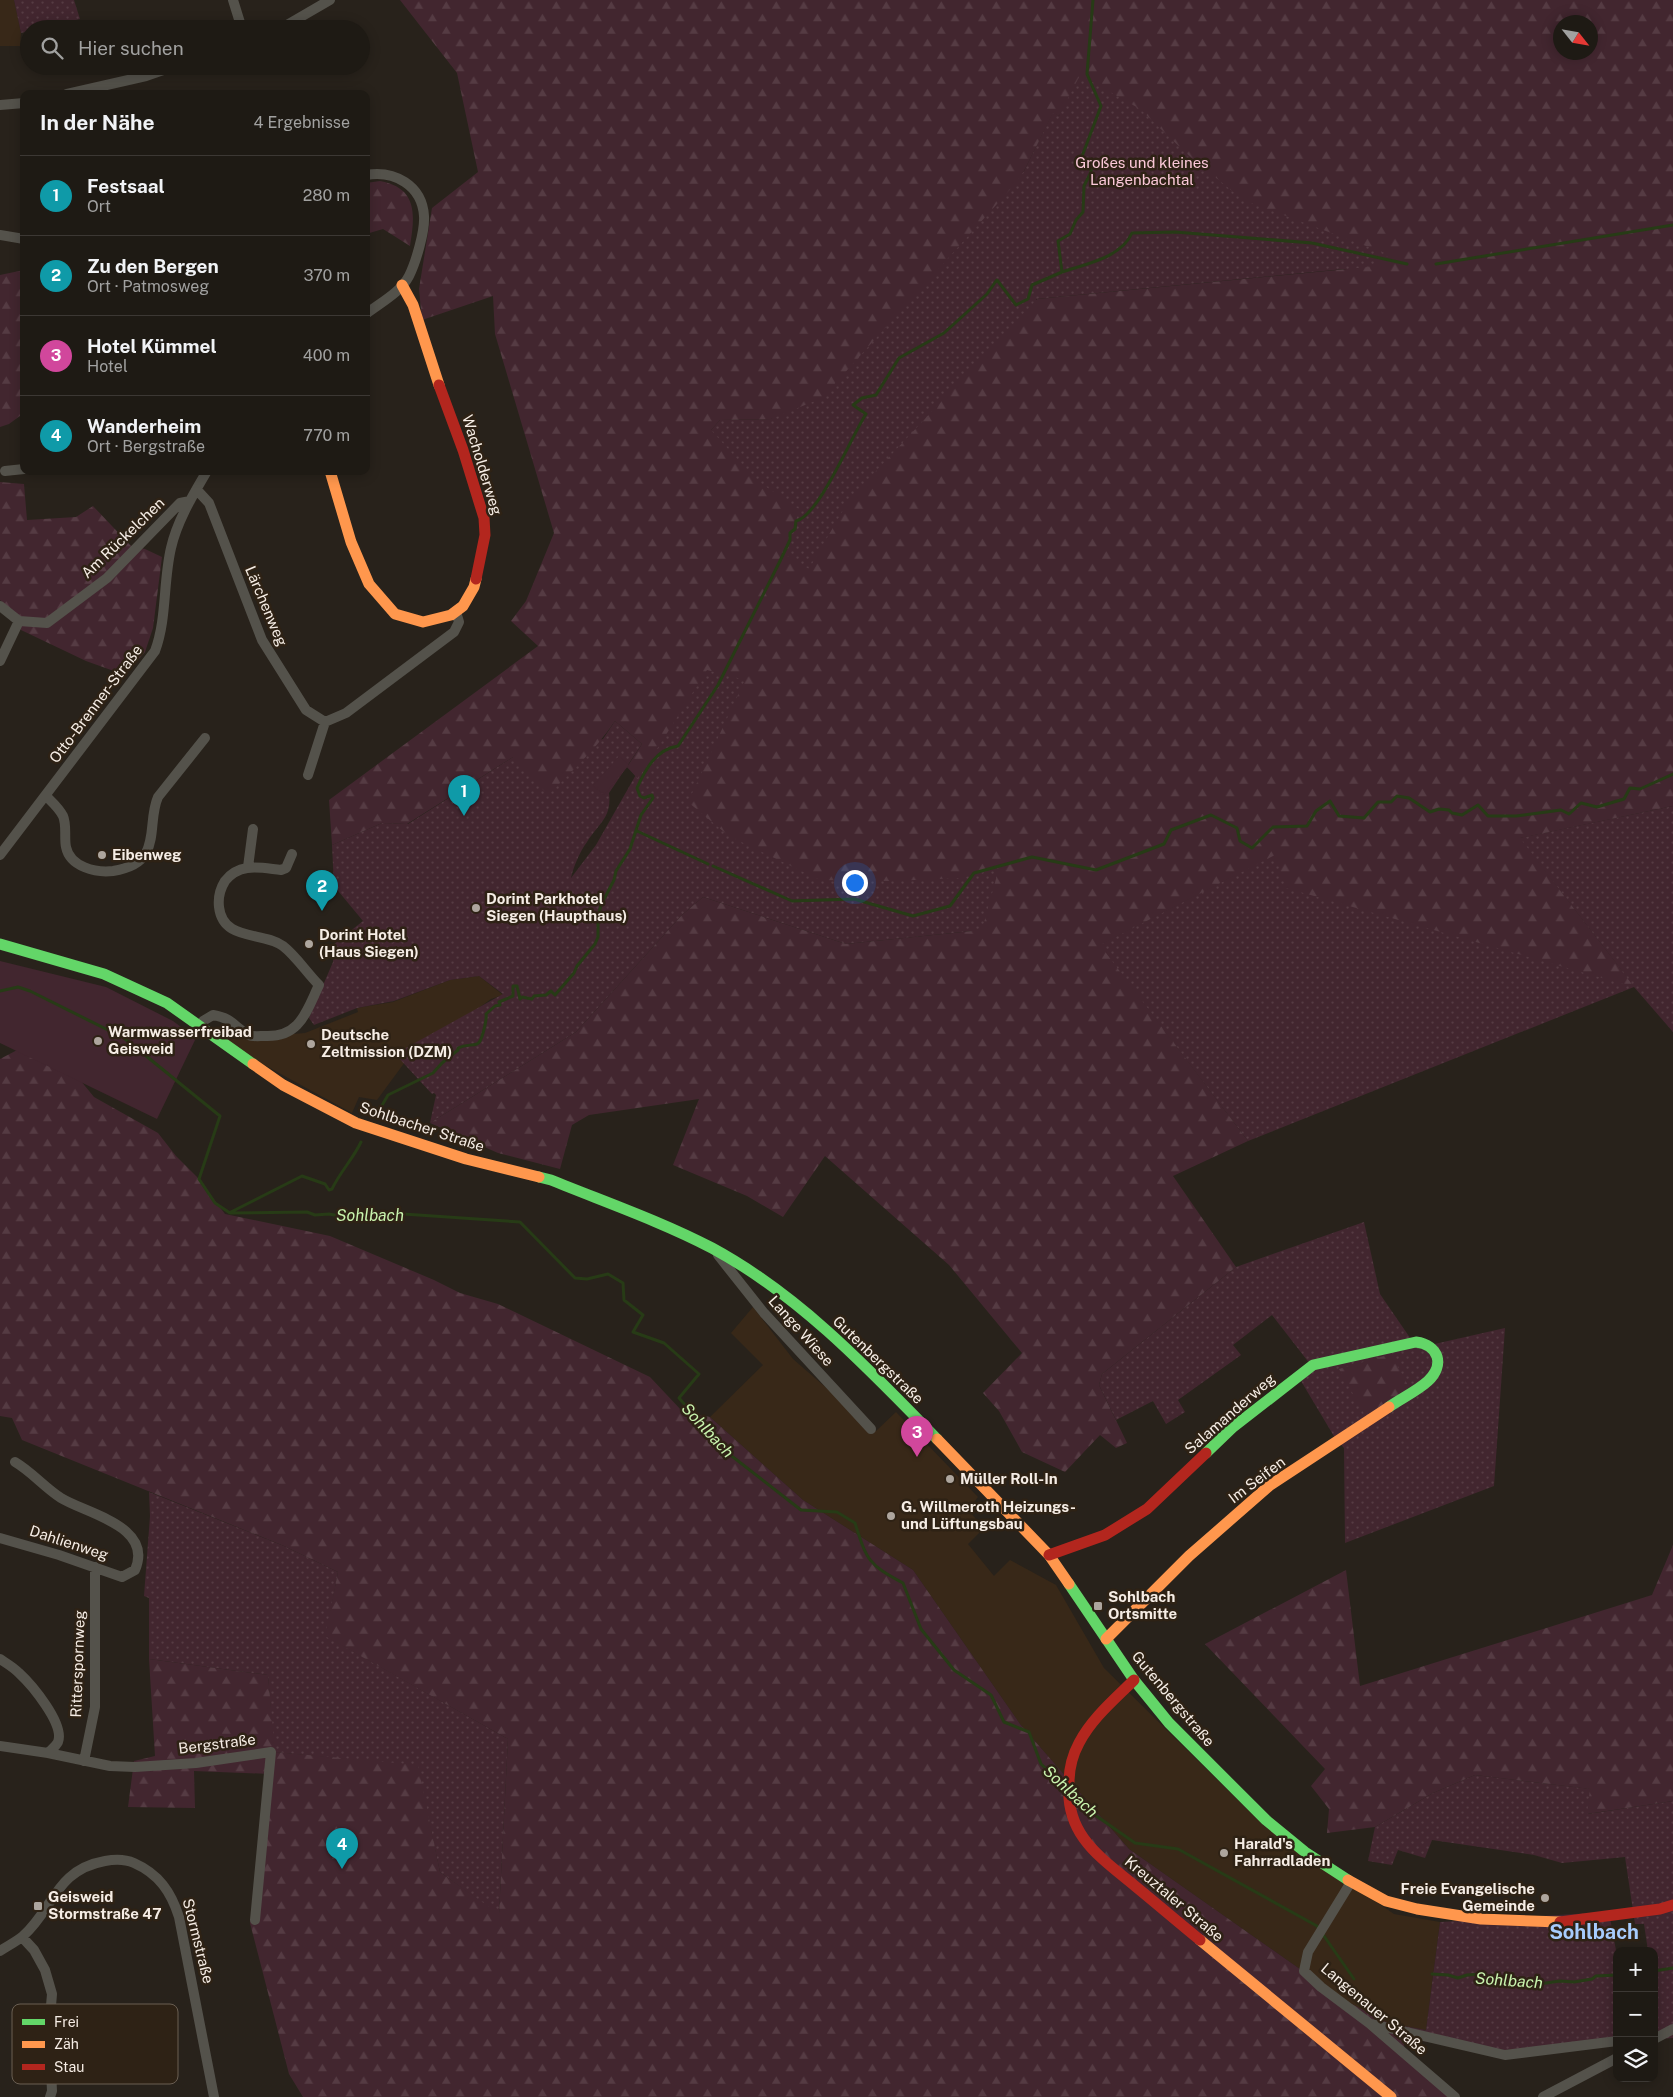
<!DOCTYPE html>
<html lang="de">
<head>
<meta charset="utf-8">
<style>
	body { margin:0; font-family:"Public Sans",sans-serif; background:#26231d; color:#f1f3f6 }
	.controls { position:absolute; right:15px; bottom:15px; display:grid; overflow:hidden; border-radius:10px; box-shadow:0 2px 12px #0003 }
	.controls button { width:45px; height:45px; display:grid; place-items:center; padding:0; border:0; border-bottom:1px solid #3c3834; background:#1e1a14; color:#f1f3f6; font:25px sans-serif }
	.compass { position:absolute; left:1553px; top:15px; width:45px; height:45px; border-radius:50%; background:#1e1a14; box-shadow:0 2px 12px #0003; rotate:121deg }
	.you { position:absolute; left:854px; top:882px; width:18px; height:18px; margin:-12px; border:4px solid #fff; border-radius:50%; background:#1a73e8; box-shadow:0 0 0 8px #1a73e833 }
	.badge { display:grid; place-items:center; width:32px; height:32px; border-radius:50%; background:#aea69e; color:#fff; font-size:16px; font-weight:700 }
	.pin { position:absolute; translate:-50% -41px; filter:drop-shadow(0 1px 2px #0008) }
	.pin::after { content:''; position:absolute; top:26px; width:18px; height:15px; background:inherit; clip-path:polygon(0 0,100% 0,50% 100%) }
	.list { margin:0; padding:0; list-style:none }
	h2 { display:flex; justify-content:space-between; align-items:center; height:65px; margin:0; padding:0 20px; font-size:21px }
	h2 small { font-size:16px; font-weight:400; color:#a1a1a0 }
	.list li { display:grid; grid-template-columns:32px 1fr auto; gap:15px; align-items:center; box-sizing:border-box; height:80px; padding:0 20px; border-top:1px solid #3c3834 }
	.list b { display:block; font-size:19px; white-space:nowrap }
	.list p { margin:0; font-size:16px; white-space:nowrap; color:#a1a1a0 }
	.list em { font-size:16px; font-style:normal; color:#a1a1a0 }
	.icon { flex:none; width:28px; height:28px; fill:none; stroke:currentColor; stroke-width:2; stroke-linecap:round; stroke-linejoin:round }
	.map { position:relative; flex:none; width:1673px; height:2097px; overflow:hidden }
	.search { position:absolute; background:#1e1a14; box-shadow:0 2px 12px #0003; left:20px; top:20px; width:350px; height:55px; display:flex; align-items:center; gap:12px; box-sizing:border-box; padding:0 18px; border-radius:28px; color:#a1a1a0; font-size:19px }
	.panel { position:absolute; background:#1e1a14; box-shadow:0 2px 12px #0003; left:20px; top:90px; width:350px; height:385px; border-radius:10px }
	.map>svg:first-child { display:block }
	.built { fill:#382818 }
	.grass { fill:url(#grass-dots) }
	.forest { fill:url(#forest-firs); fill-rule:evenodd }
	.garden { fill:#42262f }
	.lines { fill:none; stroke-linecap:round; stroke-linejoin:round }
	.stream { stroke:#273b16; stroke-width:3 }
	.street { stroke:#54524b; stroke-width:10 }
	.fast { stroke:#63d668; stroke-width:11 }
	.slow { stroke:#ff974d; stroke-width:11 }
	.jam { stroke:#b3261e; stroke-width:11 }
	.poi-dot { fill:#aea69e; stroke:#2e2215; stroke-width:2 }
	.labels { text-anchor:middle; stroke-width:5; stroke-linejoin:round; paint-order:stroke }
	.park-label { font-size:15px; fill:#fbc8d8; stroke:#2e2215 }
	.street-label { font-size:15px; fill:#f6ede5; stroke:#2e2215 }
	.poi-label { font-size:15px; font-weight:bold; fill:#f6ede5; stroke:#2e2215; text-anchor:start }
	.water-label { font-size:16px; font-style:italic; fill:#c9f4ae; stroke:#2e2215 }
	.district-label { font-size:20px; font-weight:bold; fill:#a7ccfd; stroke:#2e2215 }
	.key { fill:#2e2215; stroke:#6a5f53; stroke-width:1 }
	.key-label { font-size:14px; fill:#f6ede5 }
</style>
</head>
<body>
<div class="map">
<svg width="1673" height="2097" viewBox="0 0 1673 2097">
	<defs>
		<pattern id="grass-dots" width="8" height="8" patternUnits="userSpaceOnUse" patternTransform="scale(1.25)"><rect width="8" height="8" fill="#42262f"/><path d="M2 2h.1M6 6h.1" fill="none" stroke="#553b43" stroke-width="1.8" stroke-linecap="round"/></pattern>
		<pattern id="forest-firs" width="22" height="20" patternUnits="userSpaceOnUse" patternTransform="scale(1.25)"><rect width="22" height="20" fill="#42262f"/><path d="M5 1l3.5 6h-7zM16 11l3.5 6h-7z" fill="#553b43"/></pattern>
	</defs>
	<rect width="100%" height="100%" fill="#28221b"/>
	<path class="built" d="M0 0H14L21 33 20 46H0Z
		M479 976 503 995 491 999 405 1062 377 1100 359 1097 352 1113 219 1040 305 1033 358 1012 357 1008 393 1002 450 980Z
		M753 1307 793 1359 876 1431 896 1412 978 1497 968 1510 984 1528 968 1544 994 1576 1010 1560 1056 1585 1104 1668 1264 1826 1394 1914 1440 1922 1426 2030 1388 2023 1344 2000 1129 1849 1020 1724 913 1570 803 1500 710 1417 763 1365 731 1333Z"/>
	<path class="grass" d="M14 0H74L80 19 39 29H29V31L21 33Z
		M1086 42 1476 270 1344 269 1036 299 1083 822 1516 835 1634 986 1519 838 1673 806V1032L1634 987 1248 1141 1099 945 1235 875 1061 941 972 931 846 944 703 897 682 915 576 1032 430 1123 436 1095 434 1093 432 1094 395 1054 503 994 479 976 450 980 394 1001 357 1008 314 1025 309 1018 333 962 334 944 363 921 334 886 332 845 382 823 408 824 513 757 603 739 615 721 642 744 609 793C612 818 599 823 587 842 580 851 573 868 571 878L596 845 650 750 711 430 720 420 771 419 1024 171 1053 112 1059 116Z
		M1364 1222 1380 1294 1417 1348 1505 1328 1494 1486 1345 1543 1344 1448 1335 1438 1301 1381 1310 1364 1272 1315 1233 1345 1241 1355 1178 1400 1185 1412 1166 1424 1153 1401 1116 1420 1099 1385 1102 1374 1236 1267Z
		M149 1492 284 1546 338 1572 326 1636 508 1739 499 1915 440 1872 417 1766 274 1752 268 1675 149 1659V1598L144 1596 150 1516Z
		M1475 1775 1591 1789 1588 1814 1673 1801V2038L1654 2039V1951H1648L1644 1924H1635L1625 1857 1562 1863 1534 1855 1432 1840 1425 1858 1398 1850 1392 1865 1368 1861 1375 1827 1433 1793Z
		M1609 1912 1617 1956V2042L1505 2050 1403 2039 1426 2030 1440 1922Z"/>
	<path class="forest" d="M400 0H1673V806L1520 838 1634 987 1286 888 1275 855 1100 945 1248 1141 1173 1176 1236 1267 1102 1374 1099 1385 1127 1443 1116 1448 1100 1435 1065 1472 1022 1452 999 1411 983 1393 1022 1353 949 1265 825 1156 783 1217 747 1196 673 1165 699 1099 589 1115 572 1125 560 1169 498 1153 430 1123 576 1032 682 915 703 897 846 944 982 930 999 868 961 878 892 881 820 880 729 836 688 802 745 680 707 670 638 779 627 767 642 744 615 721C596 749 572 771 548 795L513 757 407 824 382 823 332 845 329 800 538 646 511 621 526 601 554 533 495 334 493 296 422 320 419 289 432 208 478 172 457 73ZM1560 22H1590V52H1560ZM1080 75 1140 109 1186 153 1243 200 1390 255 1368 267 1037 299 849 500 809 569 782 553 800 510 756 480 711 430 720 420 771 419 822 398 1015 184 1024 171 1053 113 1059 116Z
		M380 181C418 188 415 215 410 246L383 229 366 234V183Z
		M24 270V413L9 424 0 427V275Z
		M0 482 24 484 27 520 76 517 93 506 131 546 145 549 162 557 153 628 145 652 125 675 86 661 21 630 11 610 0 600Z
		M44 1036 94 1097 158 1133 176 1156 197 1177 225 1214 330 1236 434 1280 460 1293 498 1304 650 1377 682 1411 710 1417 803 1500 913 1570 1020 1724 1129 1849 1344 2000 1388 2023 1426 2030 1403 2039 1405 2051 1458 2097H303L289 2074 250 1923 271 1774 194 1771 195 1808 128 1807 134 1761 155 1756 149 1659 268 1675 275 1752 418 1765 440 1872 499 1914 508 1739 325 1636 338 1572 284 1546 22 1440 12 1418 0 1416V1059Z
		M1391 1354 1411 1391 1366 1417 1339 1369Z
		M1673 1545V1801L1587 1814 1590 1789 1475 1775 1433 1793 1375 1827 1327 1833 1329 1809 1311 1786 1325 1769 1205 1644 1346 1570 1360 1686 1652 1595Z"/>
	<path class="garden" d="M619 756 629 765 604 795 593 786Z
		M0 961 106 987 173 1021 196 1038 157 1119 0 1043Z"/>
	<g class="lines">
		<path class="stream" d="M1436 264 1673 225
			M1062 272C1085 264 1121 258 1132 233L1175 232 1312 243 1407 264
			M637 831 708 864
			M713 866 792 901 854 899 913 916 950 906 974 873 1032 857 1096 870 1164 844 1171 830 1211 815 1237 828 1240 841 1252 848 1273 827 1307 826 1316 811 1330 801 1339 816 1364 818 1378 802H1391L1397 796 1409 798 1430 812 1439 809 1449 810 1452 813 1462 815 1478 805 1488 816H1516L1561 810 1569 814 1581 803 1597 807 1624 799 1630 788 1640 789 1673 774
			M0 991 18 987 30 991 124 1038 220 1116 199 1179 215 1203 230 1213 307 1212 315 1215 329 1214 340 1216 374 1212 520 1222 575 1278 587 1279 608 1274 623 1283 624 1300 643 1315 633 1332 664 1343 699 1374 679 1398 724 1450 801 1510 837 1512 855 1523C867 1561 868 1564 903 1583L921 1629 954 1670 991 1695 1004 1722 1029 1732 1041 1764 1064 1785
			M377 1114 388 1095 433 1073 442 1063 458 1050V1048C466 1044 471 1046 477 1044 482 1043 487 1019 486 1014L495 1006 500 1005 499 1002 513 996V986H517L520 999 522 997 532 999 534 996 546 995 551 991 555 995 574 973 577 966 595 944 598 937V916L601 905 614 880 616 871 630 849 641 815 653 798 652 795 644 798 640 796 637 788C645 770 656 749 678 746L718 685 780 561 790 540V533L795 529 796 521C819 516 852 435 866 414L853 405 862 398 876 395 899 358 944 333 987 294 996 281 997 280 1016 305 1028 299 1032 285 1062 272 1058 241 1070 234 1076 220 1083 212 1084 186 1091 172V168L1083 164 1081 159 1101 106 1087 74 1093 0
			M231 1212 302 1176 325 1184 329 1190 332 1189C340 1172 353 1159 361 1142
			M1072 1793 1095 1815 1135 1843 1178 1849 1317 1926 1354 1979
			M1654 1971 1673 1968
			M1432 1974 1448 1975 1458 1978 1467 1975 1483 1974 1491 1981H1500L1505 1976 1539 1984 1560 1981 1574 1982 1592 1979 1596 1976 1617 1975"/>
		<path class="street" d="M233 0 242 29
			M280 29 330 0
			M67 94 146 76 175 66
			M0 105 24 103
			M366 175C394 170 422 185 424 216 425 231 416 262 409 276 401 292 380 303 366 314
			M0 235 24 239
			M5 471 24 469
			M197 490 209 503 262 640 306 710 325 722 308 775
			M0 606 19 621 47 623 107 578 180 503 190 501
			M0 661 19 621
			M325 722 346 713 454 632 459 622 456 612
			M46 796C52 802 59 808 63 816 67 825 64 838 66 847 70 867 96 873 113 871 126 869 139 865 146 853 155 836 150 815 158 797L205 738
			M0 855 155 651C167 619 163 582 171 548 177 521 193 495 207 471
			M248 867 253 829
			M200 1027 203 1021 213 1015C235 1019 233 1027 249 1035 253 1037 260 1036 264 1036 300 1038 306 1012 319 985 307 973 296 956 283 946 263 931 223 942 219 907 218 898 220 889 225 881 240 862 261 868 281 870L286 868 292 854
			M718 1255 764 1313 871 1429
			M0 1538 59 1555 122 1577 135 1570C154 1526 87 1514 61 1498 44 1487 32 1472 15 1462
			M0 1659C6 1663 13 1667 19 1673 31 1684 65 1724 58 1742 56 1746 52 1749 48 1753
			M0 1746 48 1753 110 1766 135 1767 196 1763 271 1752 255 1920
			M84 1761 95 1707V1567
			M1351 1882 1308 1952 1304 1971 1321 1987 1369 2023 1455 2097
			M22 1937 34 1950 45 1970 52 1994 49 2029 52 2091 50 2097
			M0 1951C7 1946 16 1942 23 1936 54 1909 55 1870 105 1861 115 1859 125 1859 134 1863 159 1874 171 1892 179 1917L214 2097
			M1372 2024 1505 2055 1617 2041
			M1654 2039 1673 2029
			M1543 2097 1617 2058"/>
		<path class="fast" d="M0 944 104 974 167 1003 253 1064
			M539 1177 551 1180C605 1202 660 1221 712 1248 799 1295 869 1369 937 1439
			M1206 1453 1232 1428 1313 1365 1416 1342C1439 1345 1445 1365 1428 1381 1417 1391 1402 1398 1389 1407
			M1069 1584 1134 1680 1169 1723 1266 1820 1305 1852 1348 1880"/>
		<path class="slow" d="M402 285 413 305 439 385
			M330 471 351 542 369 584 395 614 423 622 451 615 463 606 474 587 476 579
			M253 1064 283 1085 356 1123 466 1159 539 1177
			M937 1439 1049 1555 1069 1584
			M1106 1639 1189 1556 1269 1486 1389 1407
			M1348 1880 1386 1901 1417 1909 1481 1919 1560 1922
			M1200 1940 1391 2097"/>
		<path class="jam" d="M439 385 463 450 484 518 485 535 476 579
			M1049 1555 1105 1535 1147 1509 1206 1453
			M1134 1680C1115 1699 1092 1718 1079 1743 1072 1756 1069 1769 1069 1783 1065 1835 1100 1857 1135 1886 1157 1904 1178 1922 1200 1940
			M1560 1922 1660 1909 1673 1905"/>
	</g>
	<g class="poi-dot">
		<circle cx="102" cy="855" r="5"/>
		<circle cx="476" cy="908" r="5"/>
		<circle cx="309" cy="944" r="5"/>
		<circle cx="98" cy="1041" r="5"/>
		<circle cx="311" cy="1044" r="5"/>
		<circle cx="950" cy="1479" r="5"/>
		<circle cx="891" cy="1516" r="5"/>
		<rect x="1093" y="1601" width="10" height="10" rx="2.5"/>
		<circle cx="1224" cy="1853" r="5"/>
		<circle cx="1545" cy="1898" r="5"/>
		<rect x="33" y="1901" width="10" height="10" rx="2.5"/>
	</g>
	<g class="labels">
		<g class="park-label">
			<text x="1142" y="168">Großes und kleines<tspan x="1142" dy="17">Langenbachtal</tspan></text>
		</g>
		<g class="street-label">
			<text transform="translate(482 465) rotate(73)" y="5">Wacholderweg</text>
			<text transform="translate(123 538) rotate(-44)" y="5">Am Rückelchen</text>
			<text transform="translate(266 606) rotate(67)" y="5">Lärchenweg</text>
			<text transform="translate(96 704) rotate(-53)" y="5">Otto-Brenner-Straße</text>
			<text transform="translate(422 1127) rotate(18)" y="5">Sohlbacher Straße</text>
			<text transform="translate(801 1331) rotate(48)" y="5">Lange Wiese</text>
			<text transform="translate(878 1360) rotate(44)" y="5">Gutenbergstraße</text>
			<text transform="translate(1230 1414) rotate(-41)" y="5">Salamanderweg</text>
			<text transform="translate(1257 1480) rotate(-37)" y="5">Im Seifen</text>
			<text transform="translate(69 1543) rotate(18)" y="5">Dahlienweg</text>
			<text transform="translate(78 1664) rotate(-88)" y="5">Ritterspornweg</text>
			<text transform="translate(1173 1699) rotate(50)" y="5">Gutenbergstraße</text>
			<text transform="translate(217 1744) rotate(-7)" y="5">Bergstraße</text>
			<text transform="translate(1174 1899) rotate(40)" y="5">Kreuztaler Straße</text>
			<text transform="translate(198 1941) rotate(76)" y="5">Stormstraße</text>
			<text transform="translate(1374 2009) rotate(40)" y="5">Langenauer Straße</text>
		</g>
		<g class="poi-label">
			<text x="112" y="860">Eibenweg</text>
			<text x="486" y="904">Dorint Parkhotel<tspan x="486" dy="17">Siegen (Haupthaus)</tspan></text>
			<text x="319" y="940">Dorint Hotel<tspan x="319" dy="17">(Haus Siegen)</tspan></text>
			<text x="108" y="1037">Warmwasserfreibad<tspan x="108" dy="17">Geisweid</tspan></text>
			<text x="321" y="1040">Deutsche<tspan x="321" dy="17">Zeltmission (DZM)</tspan></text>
			<text x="960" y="1484">Müller Roll-In</text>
			<text x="901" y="1512">G. Willmeroth Heizungs-<tspan x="901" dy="17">und Lüftungsbau</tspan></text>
			<text x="1108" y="1602">Sohlbach<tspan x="1108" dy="17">Ortsmitte</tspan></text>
			<text x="1234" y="1849">Harald's<tspan x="1234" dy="17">Fahrradladen</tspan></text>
			<text x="1535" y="1894" text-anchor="end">Freie Evangelische<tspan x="1535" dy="17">Gemeinde</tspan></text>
			<text x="48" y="1902">Geisweid<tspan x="48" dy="17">Stormstraße 47</tspan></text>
		</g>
		<g class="water-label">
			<text x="370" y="1221">Sohlbach</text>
			<text transform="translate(708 1430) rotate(47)" y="6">Sohlbach</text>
			<text transform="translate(1071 1791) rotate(43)" y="6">Sohlbach</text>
			<text transform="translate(1509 1980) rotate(4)" y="6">Sohlbach</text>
		</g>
		<g class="district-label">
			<text x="1594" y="1939">Sohlbach</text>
		</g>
	</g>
	<rect x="12" y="2004" width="166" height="80" rx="8" class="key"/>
	<rect x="22" y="2019" width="23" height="6" fill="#63d668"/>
	<rect x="22" y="2041" width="23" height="7" fill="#ff974d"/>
	<rect x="22" y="2064" width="23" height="6" fill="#b3261e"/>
	<g class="key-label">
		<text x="54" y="2027">Frei</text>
		<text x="54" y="2049">Zäh</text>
		<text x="54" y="2072">Stau</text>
	</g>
</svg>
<div class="controls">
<button>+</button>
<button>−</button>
<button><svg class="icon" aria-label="layers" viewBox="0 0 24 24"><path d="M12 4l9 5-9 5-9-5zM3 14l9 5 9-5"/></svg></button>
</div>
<svg class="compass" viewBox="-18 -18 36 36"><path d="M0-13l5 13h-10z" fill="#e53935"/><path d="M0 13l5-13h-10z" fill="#a1a1a0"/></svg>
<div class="you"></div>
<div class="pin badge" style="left:464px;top:816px;background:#0f9aa8">1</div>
<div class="pin badge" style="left:322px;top:911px;background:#0f9aa8">2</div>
<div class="pin badge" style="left:917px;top:1457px;background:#d1479c">3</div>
<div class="pin badge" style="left:342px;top:1869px;background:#0f9aa8">4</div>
<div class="search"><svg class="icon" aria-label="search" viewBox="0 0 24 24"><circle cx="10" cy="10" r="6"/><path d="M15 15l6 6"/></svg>Hier suchen</div>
<section class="panel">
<h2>In der Nähe<small>4 Ergebnisse</small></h2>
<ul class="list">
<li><span class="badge" style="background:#0f9aa8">1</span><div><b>Festsaal</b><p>Ort</p></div><em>280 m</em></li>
<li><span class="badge" style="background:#0f9aa8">2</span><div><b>Zu den Bergen</b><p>Ort · Patmosweg</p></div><em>370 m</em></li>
<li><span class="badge" style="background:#d1479c">3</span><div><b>Hotel Kümmel</b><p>Hotel</p></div><em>400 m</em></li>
<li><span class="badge" style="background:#0f9aa8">4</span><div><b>Wanderheim</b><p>Ort · Bergstraße</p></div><em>770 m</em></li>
</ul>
</section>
</div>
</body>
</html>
